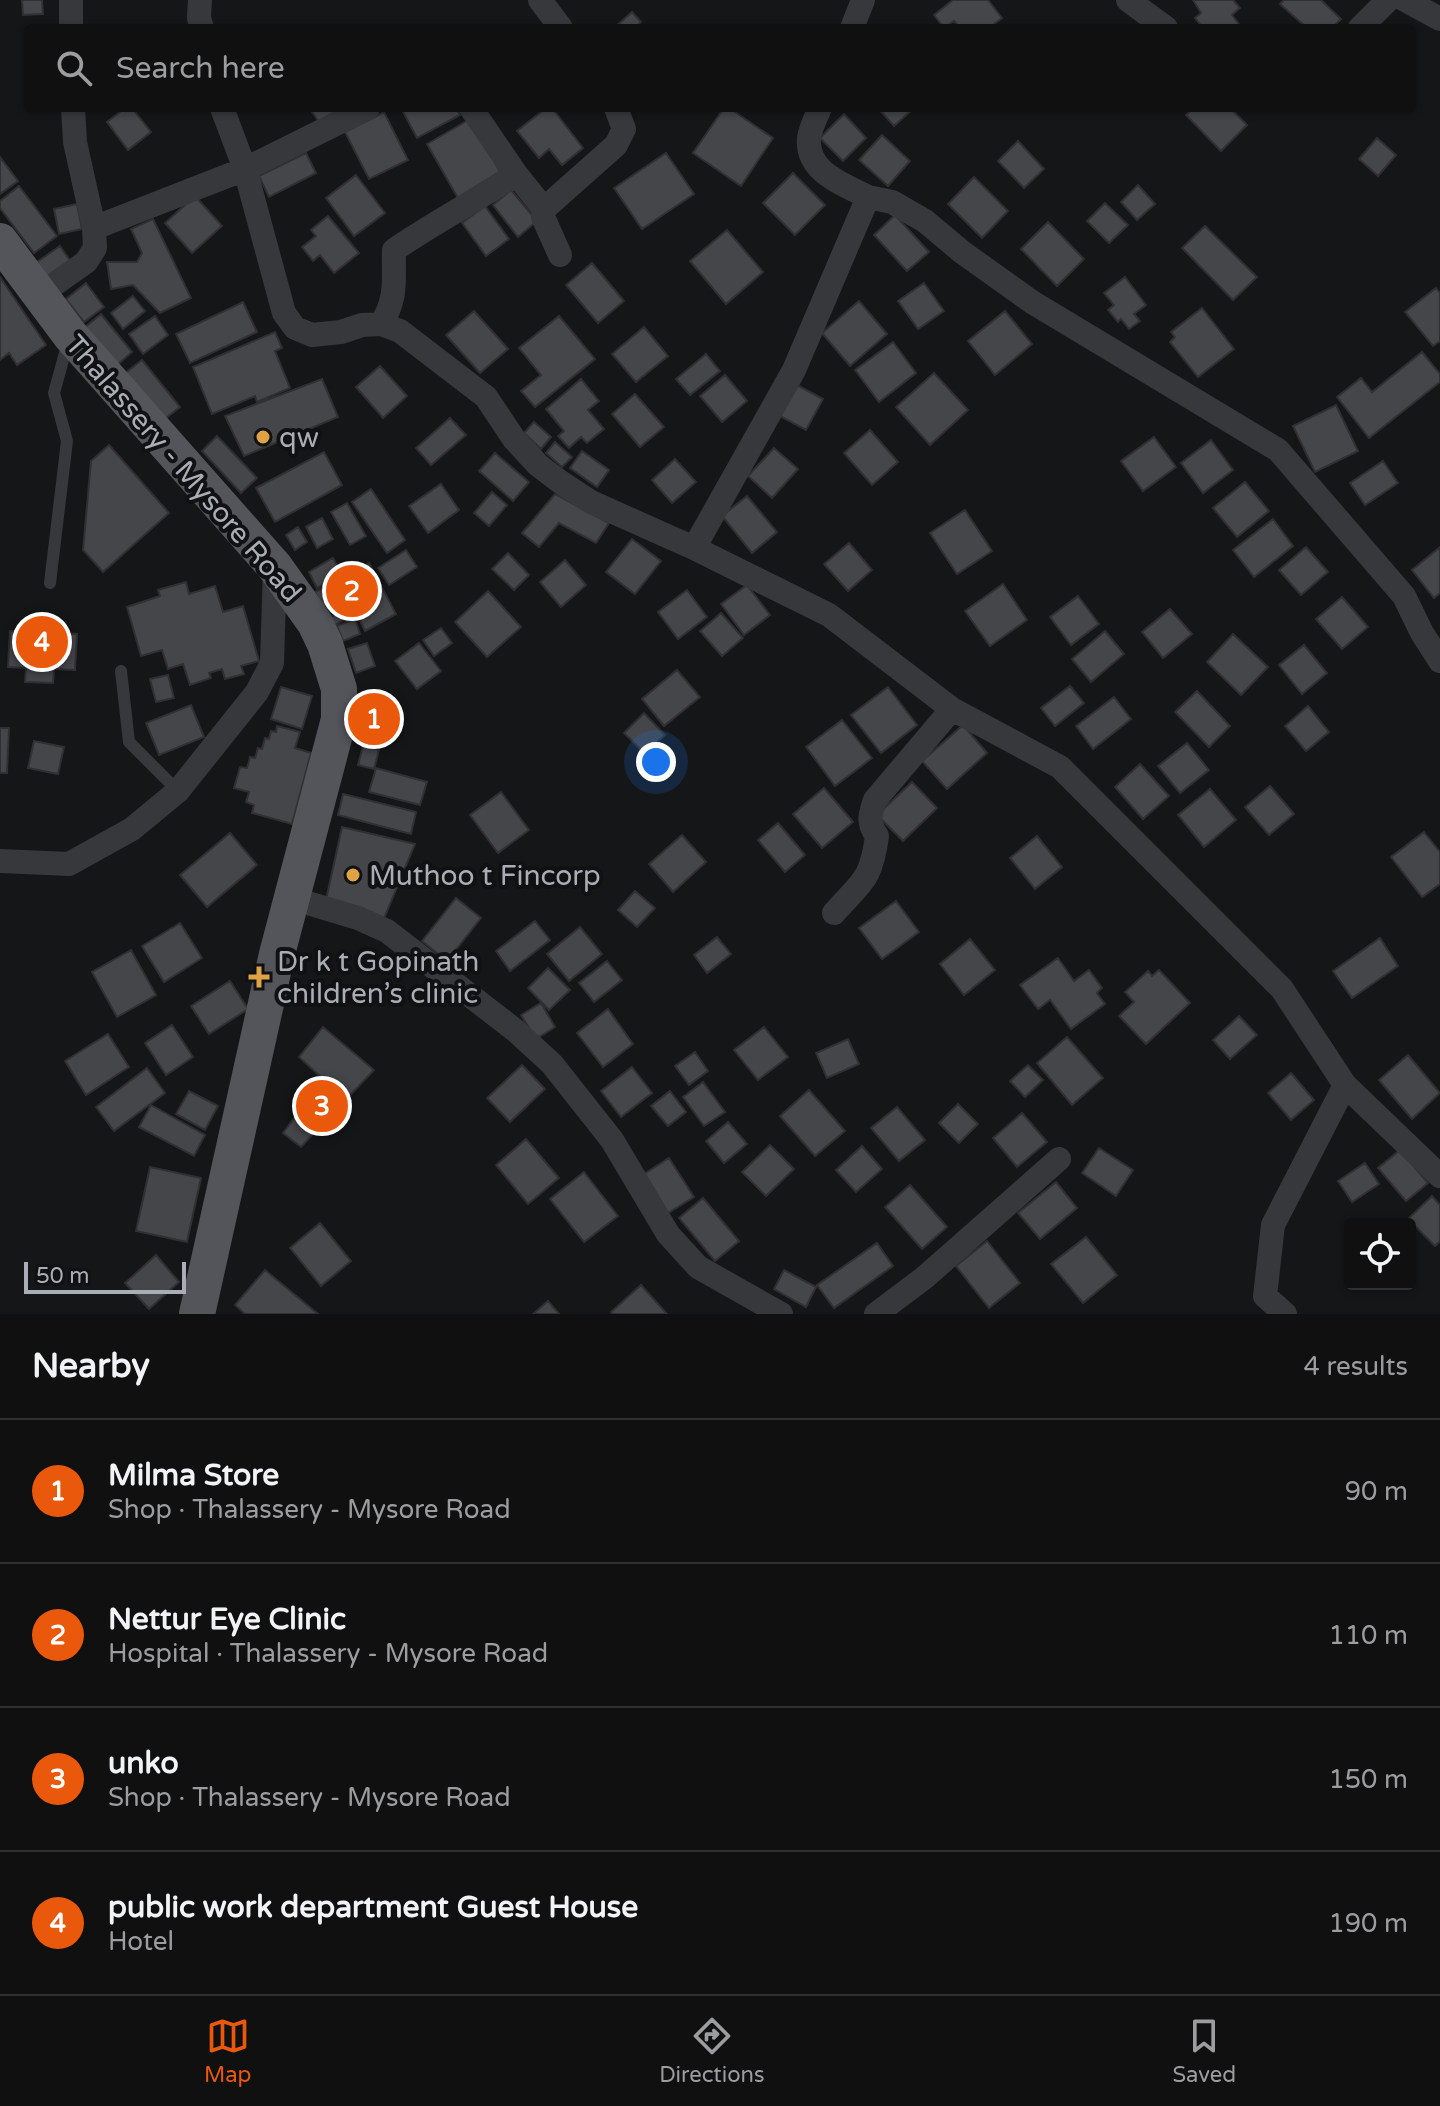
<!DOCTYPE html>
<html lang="en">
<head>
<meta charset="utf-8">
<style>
	body { margin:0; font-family:"Varela Round",sans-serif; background:#19191a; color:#f1f3f6 }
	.controls { position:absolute; right:24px; bottom:24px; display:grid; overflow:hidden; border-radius:8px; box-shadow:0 2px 6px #0004 }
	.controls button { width:72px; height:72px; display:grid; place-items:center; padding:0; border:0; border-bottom:2px solid #303031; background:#101011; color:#f1f3f6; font:40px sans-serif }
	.scale { position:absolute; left:24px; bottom:20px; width:162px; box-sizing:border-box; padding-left:8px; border:4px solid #a9adb6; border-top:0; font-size:22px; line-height:28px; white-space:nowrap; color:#a9adb6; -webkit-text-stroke:6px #101112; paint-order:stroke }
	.you { position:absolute; left:656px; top:762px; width:28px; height:28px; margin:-20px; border:6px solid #fff; border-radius:50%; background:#1a73e8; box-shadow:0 0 0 12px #1a73e833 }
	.badge { display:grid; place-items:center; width:52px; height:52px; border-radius:50%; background:#ea580c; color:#fff; font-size:26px; font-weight:700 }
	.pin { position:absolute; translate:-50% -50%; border:4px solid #fff; box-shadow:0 2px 8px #0006 }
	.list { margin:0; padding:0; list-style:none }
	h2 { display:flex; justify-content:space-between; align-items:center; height:104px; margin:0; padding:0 32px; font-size:34px }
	h2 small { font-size:26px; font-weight:400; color:#9c9d9f }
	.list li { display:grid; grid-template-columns:52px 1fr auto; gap:24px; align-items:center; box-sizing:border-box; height:144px; padding:0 32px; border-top:2px solid #303031 }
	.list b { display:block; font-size:30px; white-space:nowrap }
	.list p { margin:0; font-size:26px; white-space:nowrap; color:#9c9d9f }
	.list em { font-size:26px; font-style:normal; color:#9c9d9f }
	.icon { flex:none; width:44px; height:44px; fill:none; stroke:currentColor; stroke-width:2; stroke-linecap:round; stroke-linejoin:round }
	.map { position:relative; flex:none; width:1440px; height:1314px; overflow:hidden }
	.search { position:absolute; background:#101011; box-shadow:0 2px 6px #0004; left:24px; right:24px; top:24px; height:88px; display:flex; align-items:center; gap:20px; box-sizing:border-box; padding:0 28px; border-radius:8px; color:#9c9d9f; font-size:30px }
	.sheet { height:680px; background:#101011 }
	nav { display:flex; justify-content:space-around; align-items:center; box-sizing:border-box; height:112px; border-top:2px solid #303031; background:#101011; font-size:22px; color:#9c9d9f }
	nav a { display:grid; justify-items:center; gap:4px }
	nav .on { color:#ea580c }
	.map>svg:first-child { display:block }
	.building { fill:#45464a; stroke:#303033; stroke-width:2 }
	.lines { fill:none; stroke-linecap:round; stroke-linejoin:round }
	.service { stroke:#37383c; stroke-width:12 }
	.minor { stroke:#37383c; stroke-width:24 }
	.primary { stroke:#53555a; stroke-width:36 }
	.poi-dot { fill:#dfa345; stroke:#101112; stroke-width:3 }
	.labels { text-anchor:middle; stroke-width:8; stroke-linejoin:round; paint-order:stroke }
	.poi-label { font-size:28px; fill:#a9adb6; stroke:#101112; text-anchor:start }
	.street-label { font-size:28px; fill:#a9adb6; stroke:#101112 }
</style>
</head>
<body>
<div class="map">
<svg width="1440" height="1314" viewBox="0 0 1440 1314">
	<rect width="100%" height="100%" fill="#151617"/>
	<path class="building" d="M22 0H42L43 14 23 15Z
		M953 0H988L1002 18 989 28H960L954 21 944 28 934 15Z
		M1193 0H1233L1240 8 1232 15 1242 28H1203L1195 18 1201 13Z
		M1284 0H1321L1341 19 1332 28H1307L1280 4Z
		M632 12 641 22 635 28H614Z
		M125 108H132L151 132 128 150 107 122Z
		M309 108H342L320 123Z
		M401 108H456L460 115 417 138Z
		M546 108H552L583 148 562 165 549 149 539 158 517 131Z
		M724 108H729L773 138 741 186 693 153Z
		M878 108H914L894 126Z
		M1193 108H1230L1247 125 1221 151 1186 115Z
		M384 112 408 160 369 179 345 132Z
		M844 114 866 138 843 161 820 138Z
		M470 119 502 175 459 200 427 144Z
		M882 135 910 161 888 186 859 160Z
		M1377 138 1396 155 1378 176 1359 159Z
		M1018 141 1044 169 1024 188 998 161Z
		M306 153 316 173 269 197 259 176Z
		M666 153 694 194 642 229 614 188Z
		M0 157 18 181 0 194Z
		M793 173 825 205 795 235 763 203Z
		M356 175 385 213 354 236 326 198Z
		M974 177 1008 211 982 238 948 204Z
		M1138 185 1155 204 1137 220 1121 202Z
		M19 186 57 236 34 253 0 208V201Z
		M511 190 537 221 518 237 493 205Z
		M195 196 222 226 192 253 165 223Z
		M1105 203 1128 225 1109 243 1087 221Z
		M77 204 82 229 59 234 54 209Z
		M485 206 509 239 486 256 462 223Z
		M895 215 929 252 907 271 874 235Z
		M328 216 359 253 334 273 320 255 313 261 302 247 316 236 311 230Z
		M153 219 191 298 160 313 133 285 111 289 107 262H137L142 253 131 229Z
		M1048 222 1084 259 1057 286 1021 249Z
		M1205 226 1257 277 1233 300 1182 248Z
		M727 230 763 272 726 304 690 261Z
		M60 246 71 262 48 278 37 262Z
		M592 263 624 301 598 323 566 285Z
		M0 277 46 345 17 365 9 353 0 360Z
		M1125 277 1146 305 1134 314 1140 321 1129 329 1121 319 1118 322 1108 310 1114 305 1104 293Z
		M86 283 104 307 84 322 66 299Z
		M924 283 944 311 918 329 898 301Z
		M1436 288 1440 293V341L1433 346 1405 312Z
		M133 296 145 311 123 329 111 313Z
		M859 301 887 334 850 366 822 333Z
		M243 302 257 332 190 363 176 334Z
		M1202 308 1234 349 1198 377 1170 342 1175 337 1171 332Z
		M474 311 508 349 480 373 446 335Z
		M1005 311 1032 344 995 375 968 341Z
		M101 314 132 352 116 366 84 328Z
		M155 316 168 335 143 354 129 334Z
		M559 316 595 359 535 407 521 391 541 375 519 348Z
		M644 327 668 356 636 382 612 354Z
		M275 332 282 348 275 351 290 388 257 402 255 396 212 414 193 367Z
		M893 342 916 373 879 402 855 370Z
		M1422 352 1440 374V382L1369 438 1337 397 1361 378 1372 392Z
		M706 354 720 371 690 395 676 379Z
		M142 360 180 407 162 421 124 374Z
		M380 366 407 396 383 418 356 387Z
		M934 373 968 410 930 445 896 407Z
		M725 375 747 401 722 422 700 396Z
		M322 379 338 417 244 456 225 416Z
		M581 379 599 401 588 410 604 429 587 443 581 437 569 448 558 436 564 431 546 409Z
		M795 384 823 399 806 430 778 415Z
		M635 394 664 427 640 447 612 414Z
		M1336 405 1358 451 1315 472 1293 426Z
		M450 418 466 435 431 465 416 448Z
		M534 422 551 437 541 449 524 433Z
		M870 430 898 462 872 485 844 453Z
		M217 436 257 478 241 493 202 451Z
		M1154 437 1176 467 1143 491 1121 461Z
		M1211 440 1233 470 1203 493 1181 463Z
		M555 442 572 457 562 467 546 453Z
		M109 445 169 513 103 572 83 550 91 461Z
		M774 448 798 469 772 498 748 476Z
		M582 451 609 470 597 487 570 468Z
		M324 452 342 485 275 522 256 488Z
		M495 453 529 482 513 501 479 471Z
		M675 459 696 482 672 503 652 480Z
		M1383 461 1398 483 1365 505 1350 483Z
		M1245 482 1269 511 1237 537 1213 508Z
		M441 484 459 510 428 533 409 506Z
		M371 489 405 540 387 553 352 502Z
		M492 492 507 505 489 526 474 513Z
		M555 494 609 523 596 543 559 523 539 547 522 533Z
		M747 496 777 532 752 553 722 516Z
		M347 503 366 536 350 545 331 512Z
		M965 510 992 551 957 574 930 533Z
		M322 518 333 539 317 548 306 527Z
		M1273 519 1293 546 1254 577 1233 550Z
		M298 527 307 542 295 550 286 535Z
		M632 539 661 561 635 594 606 572Z
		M849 543 872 570 848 591 824 564Z
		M1306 547 1328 572 1301 595 1279 570Z
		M1440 547V593L1434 598 1412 570Z
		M406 550 417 567 389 585 378 568Z
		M508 553 529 575 514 590 492 569Z
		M333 558 342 574 317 588 309 572Z
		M565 560 586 585 561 607 540 582Z
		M369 563 396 614 365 631 356 613 333 626 329 618 352 606 346 596 324 608 315 592Z
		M186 582 189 594 215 586 223 612 243 606 259 661 241 666 244 674 225 679 222 669 209 673 211 678 190 685 183 664 168 669 162 650 141 656 127 607 160 596 158 590Z
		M1003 584 1027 620 990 646 965 611Z
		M747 585 770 615 744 635 721 604Z
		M687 590 707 617 678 639 658 612Z
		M488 591 521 627 487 657 455 622Z
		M1078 596 1099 624 1071 645 1050 617Z
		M1342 597 1368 627 1342 649 1316 619Z
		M1170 609 1192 634 1163 658 1142 632Z
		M721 613 743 638 722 656 700 631Z
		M355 619 360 634 343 641 337 626Z
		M28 620 56 622 55 633 77 634 75 670 54 669 53 683 25 682 26 668 8 667 10 631 27 632Z
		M441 628 452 643 434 656 423 640Z
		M1105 631 1124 654 1091 682 1072 659Z
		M1233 634 1268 667 1241 695 1207 662Z
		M367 643 375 666 356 673 348 649Z
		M419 643 441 671 417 689 395 661Z
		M1304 645 1327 673 1302 694 1279 665Z
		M677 670 700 697 664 726 642 699Z
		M168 675 174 698 156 702 150 679Z
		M1070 686 1084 703 1055 726 1041 708Z
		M281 687 312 696 302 729 271 719Z
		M888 687 917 725 881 753 851 715Z
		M1197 691 1230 726 1209 747 1175 712Z
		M1114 697 1131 719 1093 749 1076 726Z
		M366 701 386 706 377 741 358 736Z
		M191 705 204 737 159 755 146 723Z
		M1308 706 1329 732 1306 751 1285 726Z
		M644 713 665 735 645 754 624 733Z
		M842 720 872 758 835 786 806 747Z
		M963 725 987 753 947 789 922 761Z
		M277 726 300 732 295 748 311 753 292 824 252 813 254 805 246 802 249 792 234 788 240 767 247 768 250 757 255 758 258 748 262 749 265 738 269 739 271 731 276 732Z
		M0 728H9L7 773H0Z
		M34 741 64 747 58 774 28 768Z
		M1187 743 1209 770 1180 793 1158 766Z
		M363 746 379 750 374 769 358 765Z
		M1140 764 1169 796 1143 819 1115 787Z
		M376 768 427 782 420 805 369 792Z
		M912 782 937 808 903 841 877 815Z
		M1270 786 1294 814 1269 835 1245 807Z
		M824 788 853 822 822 848 793 814Z
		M1210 789 1236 820 1204 847 1178 815Z
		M501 792 529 830 498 853 470 815Z
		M343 794 416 812 411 834 338 815Z
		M778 823 805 855 785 872 758 840Z
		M342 827 415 844 383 921 326 900Z
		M1424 832 1440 852V884L1422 897 1391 857Z
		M230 833 257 865 207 907 180 875Z
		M682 835 706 862 673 892 649 864Z
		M1037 836 1062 867 1035 889 1010 858Z
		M635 891 655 908 637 927 618 910Z
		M456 898 481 918 447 961 422 941Z
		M896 901 919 932 882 959 859 928Z
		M535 921 550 940 510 971 496 951Z
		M180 923 202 958 164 982 142 946Z
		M580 927 602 954 569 981 547 954Z
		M717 937 731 954 707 973 694 955Z
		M1380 938 1398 966 1352 998 1333 971Z
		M970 939 995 970 964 995 940 964Z
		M131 950 156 995 117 1017 92 972Z
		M1058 958 1074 981 1089 970 1102 988 1097 993 1105 1004 1071 1029 1050 1000 1038 1009 1020 985Z
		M607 961 622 980 594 1002 579 983Z
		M548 968 570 990 549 1010 528 988Z
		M1159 970 1190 1003 1146 1044 1119 1016 1134 1002 1125 992 1148 971 1152 976Z
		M230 981 248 1009 209 1034 191 1006Z
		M541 1003 555 1027 536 1039 521 1015Z
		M608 1009 633 1044 603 1067 577 1033Z
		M1239 1016 1257 1035 1230 1059 1213 1040Z
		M172 1025 193 1057 166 1075 145 1043Z
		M323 1027 374 1070 301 1147 283 1133 323 1079 299 1057Z
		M764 1027 788 1057 758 1080 734 1050Z
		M108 1034 129 1067 86 1095 65 1061Z
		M1067 1037 1103 1078 1072 1105 1037 1063Z
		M848 1039 859 1064 827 1078 816 1053Z
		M695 1052 708 1071 689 1085 675 1066Z
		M1408 1055 1440 1093 1412 1119 1379 1080Z
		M522 1065 545 1089 510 1122 487 1098Z
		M1028 1065 1043 1080 1025 1097 1010 1081Z
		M632 1067 652 1093 621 1117 601 1091Z
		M147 1068 165 1093 114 1131 96 1107Z
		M1291 1073 1314 1100 1291 1120 1268 1093Z
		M703 1082 725 1112 704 1126 683 1097Z
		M809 1090 845 1131 815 1156 780 1116Z
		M189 1091 218 1106 205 1130 176 1114Z
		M670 1091 686 1112 668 1126 651 1106Z
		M958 1104 978 1124 959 1143 939 1123Z
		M151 1105 205 1135 194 1156 139 1127Z
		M897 1107 925 1140 899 1161 871 1128Z
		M1022 1113 1047 1142 1017 1167 993 1138Z
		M728 1122 747 1144 724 1163 706 1141Z
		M526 1139 559 1178 528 1204 496 1165Z
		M770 1145 794 1169 766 1196 742 1172Z
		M862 1146 882 1169 856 1192 836 1170Z
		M1099 1148 1133 1170 1116 1196 1082 1173Z
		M1400 1150 1428 1183 1406 1201 1378 1168Z
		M669 1158 694 1197 668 1213 644 1174Z
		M1365 1163 1379 1184 1352 1202 1338 1181Z
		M150 1167 201 1178 187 1242 136 1231Z
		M584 1172 618 1216 584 1242 550 1199Z
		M1056 1182 1077 1208 1040 1239 1018 1213Z
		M910 1185 947 1227 922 1249 885 1207Z
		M1432 1196 1440 1205V1241L1435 1246 1408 1219Z
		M703 1198 739 1241 715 1261 679 1218Z
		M320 1223 351 1261 321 1286 290 1248Z
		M1086 1237 1117 1275 1083 1303 1051 1264Z
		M987 1241 1020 1283 989 1308 956 1266Z
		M877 1243 893 1266 834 1308 817 1285Z
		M156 1255 179 1282 149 1309 125 1283Z
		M265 1270 318 1314H245L235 1305Z
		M784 1270 816 1287 806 1307 774 1289Z
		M641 1285 667 1314H613L611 1312Z
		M548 1301 559 1314H533Z"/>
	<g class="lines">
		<path class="service" d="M50 583 67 441 54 393 68 342
			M121 671 129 742 178 791"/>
		<path class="minor" d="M71 0V28
			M200 0 199 18 202 28
			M540 0 561 28
			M1128 0 1166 28
			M1405 0 1440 19
			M852 28 863 0
			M1360 28 1388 0
			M73 108 75 142 94 228
			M222 108 245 169 368 108
			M471 108 516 174
			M868 197 892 202 925 221 962 252 1032 302 1278 450 1404 596 1422 633 1440 661
			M560 255 543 217 544 209 616 145 624 129 616 108
			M39 295 86 262 95 248 94 228 245 169 284 313 295 328 312 335 341 332 362 325 381 324 400 331 486 397 514 439 538 465 559 481 591 502 694 548 829 615 952 709 1060 767 1282 989 1345 1085 1440 1176
			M381 324C398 297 393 280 394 250 433 223 476 201 516 174L544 209
			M694 548 794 370 868 197C843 184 806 172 809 138 810 129 816 117 820 108
			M0 861 69 864 132 829 178 791 257 692 272 663 275 567
			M291 898 358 918 387 931 516 1031 552 1064 612 1140 668 1234 698 1267 781 1314
			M834 913C862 881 871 881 877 836 867 822 870 815 875 800L952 709
			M876 1314 924 1278 1059 1159
			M1285 1314 1265 1296 1273 1225 1345 1085"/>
		<path class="primary" d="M0 241 70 335 275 567 315 623 325 644 339 689V719L277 954 197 1314"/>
	</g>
	<g class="poi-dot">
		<circle cx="263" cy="437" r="8"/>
		<circle cx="353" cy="875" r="8"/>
		<path d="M255 965h8v8h8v8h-8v8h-8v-8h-8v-8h8z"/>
	</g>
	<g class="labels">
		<g class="poi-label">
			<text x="279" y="447">qw</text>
			<text x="369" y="885">Muthoo t Fincorp</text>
			<text x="277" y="971">Dr k t Gopinath<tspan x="277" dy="32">children’s clinic</tspan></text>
		</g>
		<g class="street-label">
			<text transform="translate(184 468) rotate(49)" y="10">Thalassery - Mysore Road</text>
		</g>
	</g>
</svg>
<div class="controls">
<button><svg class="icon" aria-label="locate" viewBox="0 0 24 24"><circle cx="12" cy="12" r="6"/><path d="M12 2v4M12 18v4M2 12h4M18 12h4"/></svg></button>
</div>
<div class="scale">50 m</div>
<div class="you"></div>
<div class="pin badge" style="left:374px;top:719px">1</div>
<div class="pin badge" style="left:352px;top:591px">2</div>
<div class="pin badge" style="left:322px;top:1106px">3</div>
<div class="pin badge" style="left:42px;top:642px">4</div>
<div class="search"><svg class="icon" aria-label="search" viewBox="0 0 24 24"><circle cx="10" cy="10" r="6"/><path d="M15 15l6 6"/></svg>Search here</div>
</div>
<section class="sheet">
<h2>Nearby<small>4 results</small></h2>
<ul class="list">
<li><span class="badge">1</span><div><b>Milma Store</b><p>Shop · Thalassery - Mysore Road</p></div><em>90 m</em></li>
<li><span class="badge">2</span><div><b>Nettur Eye Clinic</b><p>Hospital · Thalassery - Mysore Road</p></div><em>110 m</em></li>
<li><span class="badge">3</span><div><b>unko</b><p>Shop · Thalassery - Mysore Road</p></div><em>150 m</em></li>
<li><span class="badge">4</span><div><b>public work department Guest House</b><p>Hotel</p></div><em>190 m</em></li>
</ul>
</section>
<nav>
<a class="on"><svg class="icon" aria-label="map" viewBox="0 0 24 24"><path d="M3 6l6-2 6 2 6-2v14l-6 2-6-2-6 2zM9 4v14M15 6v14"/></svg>Map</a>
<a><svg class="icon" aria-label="directions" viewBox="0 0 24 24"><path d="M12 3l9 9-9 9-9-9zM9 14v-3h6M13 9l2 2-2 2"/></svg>Directions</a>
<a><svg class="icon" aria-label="saved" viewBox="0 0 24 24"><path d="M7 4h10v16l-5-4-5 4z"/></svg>Saved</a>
</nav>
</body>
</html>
